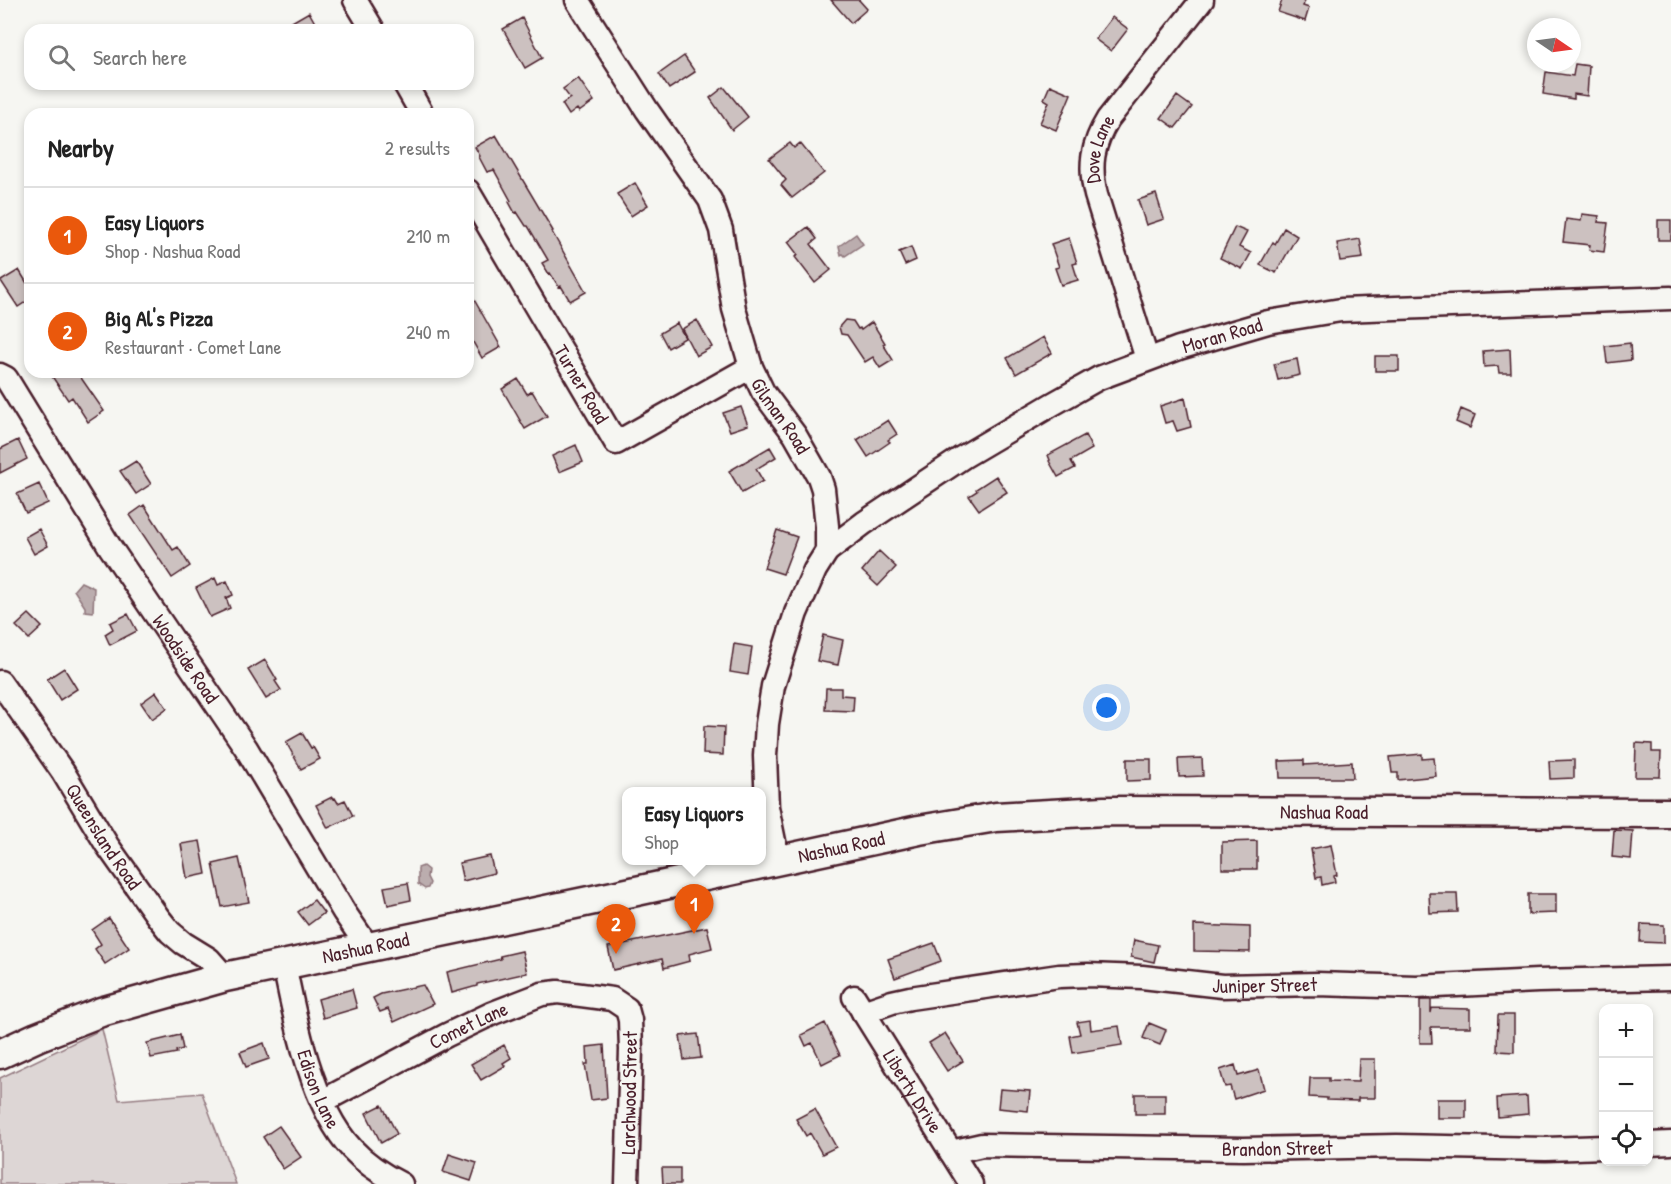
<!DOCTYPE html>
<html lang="en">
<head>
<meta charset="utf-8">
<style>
	body { margin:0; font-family:"Patrick Hand",sans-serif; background:#f2f2f2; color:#222 }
	.controls { position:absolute; right:18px; bottom:18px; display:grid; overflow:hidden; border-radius:12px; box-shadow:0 3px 9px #0003 }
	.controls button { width:54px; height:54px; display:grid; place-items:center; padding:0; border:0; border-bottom:2px solid #e0e0e0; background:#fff; color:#222; font:30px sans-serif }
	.compass { position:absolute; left:1527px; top:18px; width:54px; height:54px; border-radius:50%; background:#fff; box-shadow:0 3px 9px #0003; rotate:103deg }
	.you { position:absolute; left:1107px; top:708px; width:21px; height:21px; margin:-15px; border:4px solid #fff; border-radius:50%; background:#1a73e8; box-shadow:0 0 0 9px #1a73e833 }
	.badge { display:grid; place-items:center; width:39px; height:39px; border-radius:50%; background:#ea580c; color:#fff; font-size:20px; font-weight:700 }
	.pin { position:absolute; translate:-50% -50px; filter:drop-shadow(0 2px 3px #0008) }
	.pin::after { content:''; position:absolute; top:32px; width:21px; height:18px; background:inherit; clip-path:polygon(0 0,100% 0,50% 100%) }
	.popup { position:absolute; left:622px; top:787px; width:144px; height:78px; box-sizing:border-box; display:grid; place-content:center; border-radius:12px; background:#fff; filter:drop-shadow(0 2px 4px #0005); font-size:20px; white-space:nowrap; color:#767676 }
	.popup b { font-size:22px; color:#222 }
	.popup::after { content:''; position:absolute; left:50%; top:100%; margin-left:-12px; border:12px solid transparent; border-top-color:#fff }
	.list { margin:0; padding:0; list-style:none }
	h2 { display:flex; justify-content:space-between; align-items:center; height:78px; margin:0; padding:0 24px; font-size:26px }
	h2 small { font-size:20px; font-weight:400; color:#767676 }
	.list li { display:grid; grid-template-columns:39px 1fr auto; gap:18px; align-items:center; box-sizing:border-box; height:96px; padding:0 24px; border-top:2px solid #e0e0e0 }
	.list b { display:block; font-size:22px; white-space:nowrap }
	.list p { margin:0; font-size:20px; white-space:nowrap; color:#767676 }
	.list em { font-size:20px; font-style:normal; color:#767676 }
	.icon { flex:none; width:33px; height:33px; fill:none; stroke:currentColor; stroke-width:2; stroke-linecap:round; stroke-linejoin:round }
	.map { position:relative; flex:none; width:1671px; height:1184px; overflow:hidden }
	.search { position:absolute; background:#fff; box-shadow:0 3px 9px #0003; left:24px; top:24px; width:450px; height:66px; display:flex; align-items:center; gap:15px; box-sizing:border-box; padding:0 21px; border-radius:18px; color:#767676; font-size:22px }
	.panel { position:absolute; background:#fff; box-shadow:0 3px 9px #0003; left:24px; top:108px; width:450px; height:270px; border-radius:18px }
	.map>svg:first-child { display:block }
	.green { fill:#ddd6d5; stroke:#947a80; stroke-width:1.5 }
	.water { fill:#bbadae; stroke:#8e747a; stroke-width:1.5 }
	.building { fill:#ccc1c0; stroke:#4a1f2b; stroke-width:1.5 }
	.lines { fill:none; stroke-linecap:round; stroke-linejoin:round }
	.minor-casing { stroke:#4a1f2b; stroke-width:27 }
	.major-casing { stroke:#4a1f2b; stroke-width:33 }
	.minor { stroke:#f6f6f2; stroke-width:22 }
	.major { stroke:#f6f6f2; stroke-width:28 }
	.labels { text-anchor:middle; stroke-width:4.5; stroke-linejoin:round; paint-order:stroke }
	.street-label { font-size:20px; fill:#4a1f2b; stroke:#f6f6f2 }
</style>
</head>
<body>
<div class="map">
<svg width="1671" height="1184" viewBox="0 0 1671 1184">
	<rect width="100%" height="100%" fill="#f6f6f2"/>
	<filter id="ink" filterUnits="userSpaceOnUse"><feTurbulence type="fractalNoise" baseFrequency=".0167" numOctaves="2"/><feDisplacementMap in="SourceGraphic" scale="12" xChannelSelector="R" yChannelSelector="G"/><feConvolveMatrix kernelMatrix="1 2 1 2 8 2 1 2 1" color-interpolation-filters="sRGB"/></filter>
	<g filter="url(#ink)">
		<path class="green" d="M102 1029 119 1100 202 1093 236 1184H0V1078Z"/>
		<path class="water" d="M856 234 863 244 845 256 843 254 841 255 839 246Z
			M81 582 94 588 93 612 85 611V607L74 590Z
			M423 866 428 870 427 877 430 883 428 888 425 889 418 884V868Z"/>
		<path class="building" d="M831 0H859L867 9 851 23Z
			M1282 0H1305L1303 6 1309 8 1305 21 1278 12Z
			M309 12 319 30H278Z
			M1112 17 1128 29 1111 51 1095 39Z
			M522 18 542 58 525 68 503 29Z
			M684 56 695 72 669 89 659 74Z
			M1575 64 1589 66 1587 96 1574 94V99L1543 94 1546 72 1573 76Z
			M578 78 594 101 579 112 577 109 569 115 562 104 570 98 563 89Z
			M1050 85 1071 94 1056 130 1040 123 1049 102 1044 99Z
			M724 87 748 117 732 130 710 98Z
			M1177 96 1192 107 1175 128 1161 118Z
			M496 135 553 231 552 232 586 292 570 301 561 286 559 287 550 273 549 274 542 263 548 260 528 226H526L517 212 515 213 509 202 511 201 494 170 487 172 479 157 480 156 475 147Z
			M790 143 794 148 800 143 824 173 792 198 781 185 786 180 769 159Z
			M635 183 648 205 631 216 617 194Z
			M1156 194 1164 219 1146 225 1138 200Z
			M1582 214 1599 216 1598 222 1608 223 1604 252 1589 250 1590 245 1563 242 1566 219 1581 221Z
			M1658 220H1671V240H1658Z
			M808 227 817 239 811 244 831 270 815 283 795 257 798 255 788 242Z
			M1235 227 1247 232 1239 247 1251 253 1242 269 1220 258Z
			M1284 228 1297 236 1276 273 1260 265 1273 242 1275 244Z
			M1069 238 1077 263 1073 264 1078 280 1061 285 1055 268 1059 267 1051 244Z
			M1360 239 1363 258 1340 261 1337 243Z
			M911 247 916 260 905 265 899 252Z
			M19 270 30 288V299L18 307 1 281Z
			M468 289 501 347 482 358 468 333Z
			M697 320 712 347 696 356 682 329Z
			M845 320 853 321 858 329 860 328 861 330 872 322 885 343 883 344 893 360 880 368 873 357 865 362 847 335 841 334 839 327Z
			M677 323 685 338 668 348 660 333Z
			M1043 337 1052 353 1016 374 1007 358Z
			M1630 343 1631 360 1607 363 1605 346Z
			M1510 349 1511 373H1499L1498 366 1484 367 1483 351Z
			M1375 356H1399V371H1375Z
			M1297 359 1300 375 1278 380 1274 364Z
			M49 372H77L104 411 88 422 72 397 68 400Z
			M518 379 527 394 532 391 547 416 525 429 502 389Z
			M1185 398 1191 427 1177 431 1173 421 1165 423 1160 406Z
			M741 407 748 425 730 431 723 413Z
			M1461 409 1475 415 1470 428 1456 422Z
			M888 420 897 434 888 440 890 442 868 457 857 440Z
			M1085 435 1092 449 1071 461 1075 468 1058 477 1049 461 1050 460 1048 455Z
			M18 440 27 459 0 473V449Z
			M576 445 583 462 559 472 552 456Z
			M770 447 776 457 756 469 763 481 742 493 729 471Z
			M136 461 151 484 136 494 120 471Z
			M996 476 1007 492 979 510 969 496 977 491 976 489Z
			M39 484 48 503 26 513 17 494Z
			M144 505 173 550 178 547 190 566 172 578 130 515Z
			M39 529 48 546 34 554 25 537Z
			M777 530 797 537 783 574 764 568Z
			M879 551 896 567 878 586 862 571Z
			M215 578 218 585 227 581 233 595 226 598 230 608 210 617 196 588Z
			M29 614 42 627 29 639 16 626Z
			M128 614 137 631 110 645 105 634 113 629 110 623Z
			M823 635 843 640 838 665 817 661Z
			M734 644 752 647 748 675 730 672Z
			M265 660 277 680 275 681 281 690 266 699 248 670Z
			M64 668 77 689 60 700 47 679Z
			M826 688H841V695L854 696 853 711 825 710Z
			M156 692 167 708 152 719 141 703Z
			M704 726 724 727 723 755 703 754Z
			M302 733 311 748 313 747 320 759 301 769 286 742Z
			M1636 743 1652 744V752H1661L1660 777H1635Z
			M1422 754V759L1434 758 1436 776 1398 780V773H1392L1390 757Z
			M1202 758 1203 776 1179 777 1178 759Z
			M1127 759H1151V780L1127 781Z
			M1304 760V765L1352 762 1353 778H1280L1279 761Z
			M1574 760V778L1550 779 1549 761Z
			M332 797 333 799 335 798 338 803 345 800 353 816 328 828 316 805Z
			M1614 830 1633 831 1631 859 1612 857Z
			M200 841 206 874 187 878 181 844Z
			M1257 841V869H1222V842Z
			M1331 845 1337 875 1334 876 1335 882 1322 885 1321 877 1316 878 1311 849Z
			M490 856 494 873 463 881 459 863Z
			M239 858 249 902 222 907 213 864Z
			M408 883 411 900 388 905 384 887Z
			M1429 893H1457L1458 912 1430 913Z
			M1528 894H1556V913L1528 914Z
			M314 900 324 913 308 925 298 912Z
			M109 918 129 948 105 964 95 949 101 944 92 930Z
			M1641 924 1664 925V943L1640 942Z
			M1194 925 1250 927V952L1194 951Z
			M707 927 712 948 689 954 690 961 664 968 662 959 613 970 608 947Z
			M1134 940 1158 945 1154 962 1131 957Z
			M934 943 941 961 895 978 888 959Z
			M522 951 527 973 477 984V986L452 993 447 972 501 959 500 956Z
			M423 985 433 1004 394 1022 388 1009 380 1012 373 998 381 994Z
			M352 989 357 1008 323 1018 318 999Z
			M1420 1000H1431V1013L1432 1008 1470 1009V1027H1431L1432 1043H1420Z
			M1498 1015H1514V1052L1497 1051Z
			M1090 1020 1091 1030 1119 1026 1122 1045 1073 1053 1070 1036 1080 1034 1077 1022Z
			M825 1023 840 1055 822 1064 812 1043 806 1046 801 1035Z
			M1149 1023 1166 1030 1160 1045 1143 1038Z
			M945 1033 963 1061 947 1071 929 1043Z
			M698 1034 701 1058 684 1060 680 1036Z
			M180 1035 183 1049 176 1051 177 1053 151 1058 147 1043Z
			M264 1043 269 1059 246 1067 240 1052Z
			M504 1045 511 1058 503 1063 505 1066 481 1080 471 1064Z
			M604 1045 607 1098 591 1100 585 1064H588L587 1047Z
			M1359 1059H1375V1098H1358V1101L1327 1100V1098L1309 1097 1310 1078H1329V1081L1358 1082Z
			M1235 1065 1238 1076 1259 1070 1264 1089 1234 1099 1230 1086 1225 1087 1220 1070Z
			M1000 1089 1030 1091 1028 1111 998 1108Z
			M1135 1094H1165V1114H1135Z
			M1527 1096 1528 1114 1498 1117 1497 1098Z
			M1437 1099H1466V1118H1437Z
			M382 1105 397 1134 381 1143 366 1113Z
			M815 1109 836 1147 822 1154 810 1133 806 1136 796 1119Z
			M279 1126 301 1157 283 1169 263 1137Z
			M449 1154 477 1163 471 1181 443 1172Z
			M662 1168H680V1184H663Z"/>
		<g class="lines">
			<g class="minor-casing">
				<g id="minor">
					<path d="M355 0 373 30"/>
					<path id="s1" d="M577 0 647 110 710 200 721 230 734 309 751 367 763 392 795 435 819 477 823 489 827 526V551L815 570 796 613 773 686 767 724 765 756 767 807 778 861"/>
					<path d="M405 84 422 114"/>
					<path id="s2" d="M468 191 616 443 751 367"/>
					<path id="s3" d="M1147 359 1096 195C1089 166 1092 145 1108 119L1202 0"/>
					<path id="s4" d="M0 375 6 378 110 547 246 748 344 912 368 947"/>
					<path id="s5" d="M827 551 864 523 963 457 1051 405 1099 378 1179 348 1268 322 1341 310 1671 298"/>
					<path id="s6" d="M0 682 63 772 107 845 158 917 170 932 183 943 209 959 225 977"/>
					<path id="s7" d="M284 964C295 1020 312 1107 352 1149 366 1164 383 1175 401 1184"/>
					<path id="s8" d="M854 997 971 1184"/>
					<path id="s9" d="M863 1012 892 1002 910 998 1059 976 1088 975 1142 977 1222 986 1317 984 1416 987 1538 981 1671 978"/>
					<path id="s10" d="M323 1101 447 1035 493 1013 542 994 558 992 612 999 627 1009 630 1020 631 1050 627 1184"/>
					<path d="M1648 1144 1671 1143"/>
					<path id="s11" d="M951 1152 982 1145 1244 1149 1397 1146 1546 1149 1604 1147"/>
				</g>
			</g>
			<g class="major-casing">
				<g id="major">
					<path id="s12" d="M0 1054 37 1037 101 1012 225 977 618 895 919 830 996 817 1104 811 1671 813"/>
				</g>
			</g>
			<use href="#minor" class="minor"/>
			<use href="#major" class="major"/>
		</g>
	</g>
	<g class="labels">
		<g class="street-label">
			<text dy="7" stroke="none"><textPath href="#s3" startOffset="219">Dove Lane</textPath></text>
			<text dy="7" stroke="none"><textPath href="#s5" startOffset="453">Moran Road</textPath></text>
			<text dy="7" stroke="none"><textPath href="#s2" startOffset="224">Turner Road</textPath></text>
			<text dy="7" stroke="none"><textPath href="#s1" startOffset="470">Gilman Road</textPath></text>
			<text dy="7" stroke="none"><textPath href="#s4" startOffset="340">Woodside Road</textPath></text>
			<text dy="7" stroke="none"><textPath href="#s12" startOffset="1354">Nashua Road</textPath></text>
			<text dy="7" stroke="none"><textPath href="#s6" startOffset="186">Queensland Road</textPath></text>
			<text dy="7" stroke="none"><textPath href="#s12" startOffset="868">Nashua Road</textPath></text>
			<text dy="7" stroke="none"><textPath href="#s12" startOffset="382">Nashua Road</textPath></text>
			<text dy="7" stroke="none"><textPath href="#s9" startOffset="406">Juniper Street</textPath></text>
			<text dy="7" stroke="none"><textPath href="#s10" startOffset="164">Comet Lane</textPath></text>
			<text dy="7" stroke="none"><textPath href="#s7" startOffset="130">Edison Lane</textPath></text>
			<text dy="7" stroke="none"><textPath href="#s8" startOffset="111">Liberty Drive</textPath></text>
			<text transform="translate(629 1093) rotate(-89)" y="7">Larchwood Street</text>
			<text dy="7" stroke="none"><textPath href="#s11" startOffset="327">Brandon Street</textPath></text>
		</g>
	</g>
</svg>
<div class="controls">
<button>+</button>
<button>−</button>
<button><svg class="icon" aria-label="locate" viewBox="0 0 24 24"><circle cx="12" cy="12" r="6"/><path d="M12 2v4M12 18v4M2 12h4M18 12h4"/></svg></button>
</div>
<svg class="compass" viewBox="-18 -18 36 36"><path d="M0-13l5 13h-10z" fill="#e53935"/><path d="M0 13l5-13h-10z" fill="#767676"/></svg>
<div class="you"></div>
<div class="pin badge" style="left:694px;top:934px">1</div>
<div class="popup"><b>Easy Liquors</b>Shop</div>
<div class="pin badge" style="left:616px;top:954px">2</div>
<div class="search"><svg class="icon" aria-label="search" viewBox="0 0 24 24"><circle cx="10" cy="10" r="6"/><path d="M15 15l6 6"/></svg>Search here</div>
<section class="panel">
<h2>Nearby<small>2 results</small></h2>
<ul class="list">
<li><span class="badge">1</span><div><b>Easy Liquors</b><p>Shop · Nashua Road</p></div><em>210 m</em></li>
<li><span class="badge">2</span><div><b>Big Al's Pizza</b><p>Restaurant · Comet Lane</p></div><em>240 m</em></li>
</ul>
</section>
</div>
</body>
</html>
